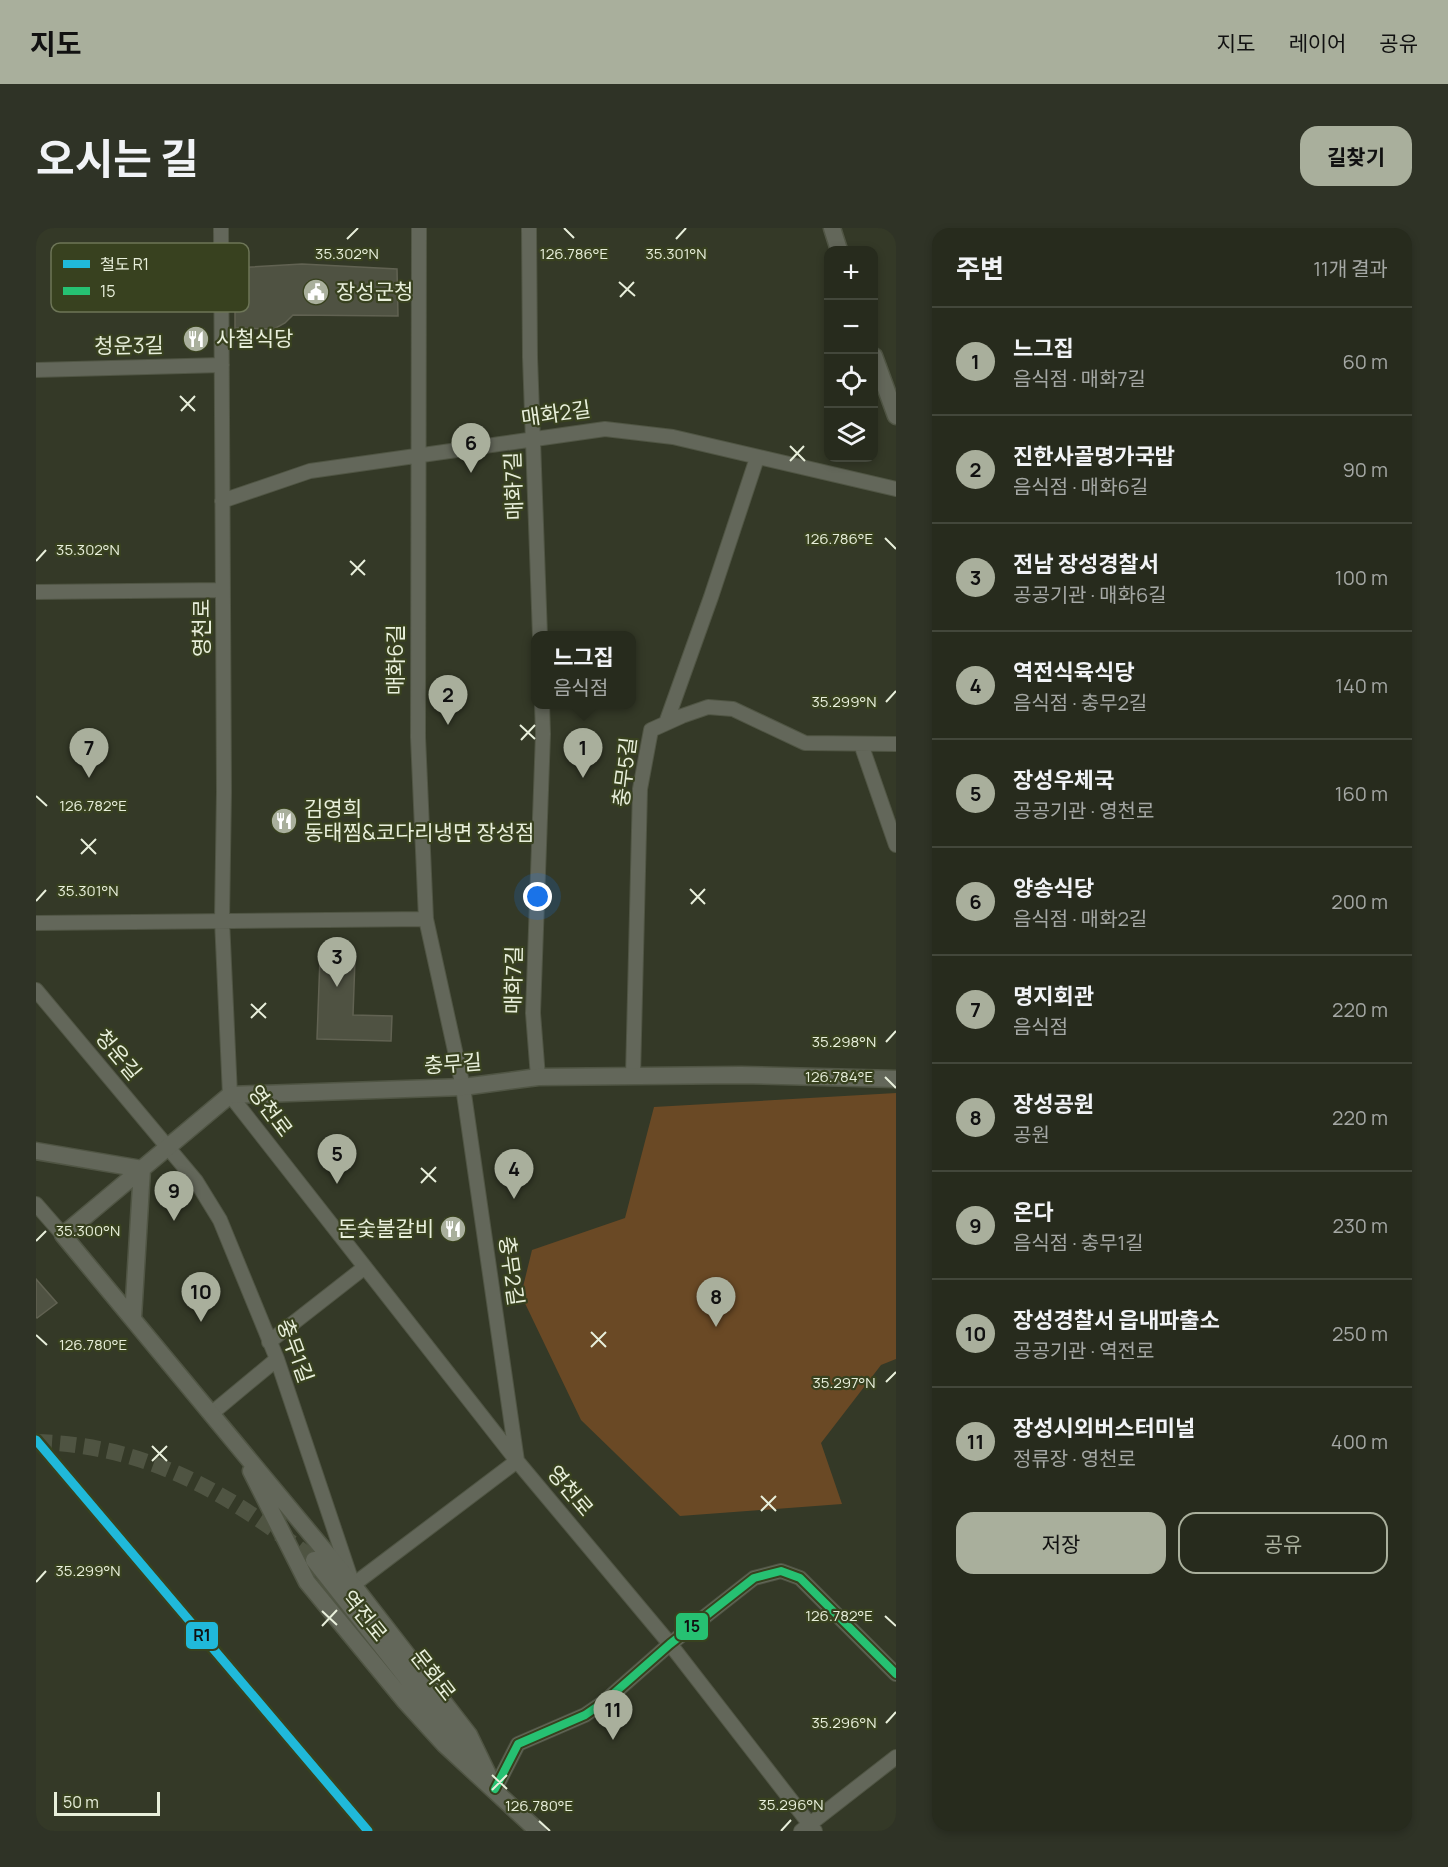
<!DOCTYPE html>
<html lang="ko">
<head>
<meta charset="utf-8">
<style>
	body { margin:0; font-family:Manrope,"Noto Sans KR",sans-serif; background:#2f3326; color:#f1f3f6 }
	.controls { position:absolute; right:18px; top:18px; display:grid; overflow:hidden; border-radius:12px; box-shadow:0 3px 9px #0003 }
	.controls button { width:54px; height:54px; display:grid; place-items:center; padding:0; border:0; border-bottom:2px solid #43473b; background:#272b1d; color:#f1f3f6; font:30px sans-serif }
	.scale { position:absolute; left:18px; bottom:15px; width:106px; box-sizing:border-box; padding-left:6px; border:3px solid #e8efdb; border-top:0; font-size:16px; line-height:21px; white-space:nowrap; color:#e8efdb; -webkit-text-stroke:4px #38411f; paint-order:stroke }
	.you { position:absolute; left:502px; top:669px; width:21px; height:21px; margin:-15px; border:4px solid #fff; border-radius:50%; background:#1a73e8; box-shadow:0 0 0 9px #1a73e833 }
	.badge { display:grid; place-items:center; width:39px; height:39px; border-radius:50%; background:#a9af9c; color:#111; font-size:20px; font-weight:700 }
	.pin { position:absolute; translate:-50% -50px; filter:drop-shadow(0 2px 3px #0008) }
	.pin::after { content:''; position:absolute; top:32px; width:21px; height:18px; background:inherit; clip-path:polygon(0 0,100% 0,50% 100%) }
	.popup { position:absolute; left:495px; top:403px; width:105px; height:78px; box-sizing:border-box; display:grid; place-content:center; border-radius:12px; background:#272b1d; filter:drop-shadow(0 2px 4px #0005); font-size:20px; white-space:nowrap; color:#a4a7a4 }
	.popup b { font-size:22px; color:#f1f3f6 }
	.popup::after { content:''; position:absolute; left:50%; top:100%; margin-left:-12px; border:12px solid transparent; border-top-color:#272b1d }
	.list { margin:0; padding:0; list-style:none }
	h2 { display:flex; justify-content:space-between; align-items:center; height:78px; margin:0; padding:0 24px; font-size:26px }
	h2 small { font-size:20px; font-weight:400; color:#a4a7a4 }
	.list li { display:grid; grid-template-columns:39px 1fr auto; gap:18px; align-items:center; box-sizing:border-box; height:108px; padding:0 24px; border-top:2px solid #43473b }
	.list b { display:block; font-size:22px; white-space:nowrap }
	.list p { margin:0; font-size:20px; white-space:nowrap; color:#a4a7a4 }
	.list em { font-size:20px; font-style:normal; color:#a4a7a4 }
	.actions { display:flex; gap:12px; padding:18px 24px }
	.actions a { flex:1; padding:14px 0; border:2px solid #a9af9c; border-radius:18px; text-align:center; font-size:21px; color:#a9af9c }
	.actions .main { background:#a9af9c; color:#111 }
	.icon { flex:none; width:33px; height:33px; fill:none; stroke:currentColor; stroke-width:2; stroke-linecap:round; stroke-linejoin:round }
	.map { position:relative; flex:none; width:860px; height:1603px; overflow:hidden; border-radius:18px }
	header { display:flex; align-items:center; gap:36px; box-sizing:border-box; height:84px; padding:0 30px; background:#a9af9c; color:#111 }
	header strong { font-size:28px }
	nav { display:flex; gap:33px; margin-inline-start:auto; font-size:21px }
	.intro { display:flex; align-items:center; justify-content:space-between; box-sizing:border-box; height:144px; padding:0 36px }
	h1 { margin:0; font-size:42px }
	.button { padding:15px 27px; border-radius:18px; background:#a9af9c; color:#111; font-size:21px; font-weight:700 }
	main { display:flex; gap:36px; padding:0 36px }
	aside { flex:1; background:#272b1d; border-radius:18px; box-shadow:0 3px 9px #0003 }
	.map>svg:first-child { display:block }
	.green { fill:#6a4925 }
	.building { fill:#4f5242; stroke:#616252; stroke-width:1.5 }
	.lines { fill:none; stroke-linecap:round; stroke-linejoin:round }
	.tertiary-tunnel { stroke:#4f5442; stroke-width:16; stroke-dasharray:16 8; stroke-linecap:butt }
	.minor-casing { stroke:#505544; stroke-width:16 }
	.tertiary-casing { stroke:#505544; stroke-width:19 }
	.minor { stroke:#63675a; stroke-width:14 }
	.tertiary { stroke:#63675a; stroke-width:16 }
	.bus-1-casing { stroke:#38411f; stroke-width:12 }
	.bus-1 { stroke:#26c172; stroke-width:8 }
	.rail-1-casing { stroke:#38411f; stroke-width:14 }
	.rail-1 { stroke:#20b9da; stroke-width:9 }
	.ticks { fill:none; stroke:#e8efdb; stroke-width:2 }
	.labels { text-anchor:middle; stroke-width:4.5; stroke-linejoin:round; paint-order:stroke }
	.poi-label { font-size:21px; fill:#e8efdb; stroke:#38411f; text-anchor:start }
	.street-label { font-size:21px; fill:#e8efdb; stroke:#38411f }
	.key { fill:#38411f; stroke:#6d7557; stroke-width:1.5 }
	.key-label { font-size:16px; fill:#e8efdb }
	.ticks-label { font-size:15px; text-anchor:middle; fill:#e8efdb; stroke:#38411f; stroke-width:4.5; stroke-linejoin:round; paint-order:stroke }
	.line-badge { stroke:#38411f; stroke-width:2 }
	.pale-badge-label { font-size:16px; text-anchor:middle; font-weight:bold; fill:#111 }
</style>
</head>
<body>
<header>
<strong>지도</strong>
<nav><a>지도</a><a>레이어</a><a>공유</a></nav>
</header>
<div class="intro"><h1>오시는 길</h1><a class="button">길찾기</a></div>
<main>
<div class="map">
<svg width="860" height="1603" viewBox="0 0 860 1603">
	<rect width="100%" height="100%" fill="#343927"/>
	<path class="green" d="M860 865V1131L845 1137 785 1215 806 1276 644 1288 545 1192 485 1067 496 1022 589 990 618 879Z"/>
	<path class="building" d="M266 36 361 41 362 88 257 87 249 95 238 101 199 100V40Z
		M284 730 319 731 317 787 356 788 355 813 281 811Z
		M0 1051 21 1075 1 1090 0 1089Z"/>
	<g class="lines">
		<path class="tertiary-tunnel" d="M0 1214C111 1217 193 1265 278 1332"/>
		<g class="minor-casing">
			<path id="minor" d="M185 0 188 564 186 692 194 867 481 1233 634 1416 779 1603
				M493 0 494 129 504 408
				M0 142 186 137
				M186 273 274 243 569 201 637 209 860 261
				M0 364 186 362
				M630 495 675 369 721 230
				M825 516 860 617
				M0 695 390 691
				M0 762 160 953 184 992 241 1131 317 1357 481 1233 427 859 390 691 382 509 383 0
				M502 849 497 785 507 506 506 476
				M597 849 604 561 615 502 646 488 672 479 697 481 769 515 860 516
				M0 976 27 1007
				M233 1114 329 1039
				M176 1185 241 1131
				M459 1561 482 1516 549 1487 568 1474 634 1416 718 1350 745 1343 764 1350 860 1446
				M765 1603 860 1529"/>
		</g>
		<g class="tertiary-casing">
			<path id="tertiary" d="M796 0 803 22
				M838 128 860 188
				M0 923 106 941 97 1089
				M215 1243 271 1354 368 1472 409 1517 502 1603
				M278 1332 432 1528
				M459 1561 433 1507 317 1357 27 1007 194 867 427 859 502 849 705 847 860 851"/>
		</g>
		<use href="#minor" class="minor"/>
		<use href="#tertiary" class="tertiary"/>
		<g class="bus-1-casing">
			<path id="bus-1" d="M459 1561 482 1516 549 1487 568 1474 634 1416 718 1350 745 1343 764 1350 860 1446"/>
		</g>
		<use href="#bus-1" class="bus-1"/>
		<g class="rail-1-casing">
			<path id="rail-1" d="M0 1212 332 1603"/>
		</g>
		<use href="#rail-1" class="rail-1"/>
	</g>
	<path class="ticks" d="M528 0 538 10M311 11 322 0M640 11 650 0M583 54 599 68M584 69 598 54M144 168 159 183M145 183 159 168M754 218 769 233M754 233 768 218M849 310 860 321M0 333 10 322M314 333 329 347M315 347 329 332M850 474 860 463M484 497 499 511M485 512 499 497M0 568 11 578M45 611 60 626M45 626 60 611M654 661 669 676M0 673 10 662M655 676 669 661M215 776 230 790M215 790 230 775M850 814 860 803M849 849 860 860M385 940 400 954M385 955 400 939M0 1013 10 1003M555 1104 570 1119M0 1107 11 1117M555 1119 570 1104M850 1154 860 1144M116 1218 131 1233M116 1233 131 1218M725 1268 740 1283M725 1283 740 1268M0 1354 10 1343M286 1383 301 1397M849 1388 860 1398M286 1398 301 1382M850 1495 860 1484M456 1547 471 1561M456 1562 471 1547M503 1593 514 1603M745 1603 755 1592"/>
	<defs>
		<g id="civic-disc" transform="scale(1.35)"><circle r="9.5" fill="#a9af9c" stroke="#38411f"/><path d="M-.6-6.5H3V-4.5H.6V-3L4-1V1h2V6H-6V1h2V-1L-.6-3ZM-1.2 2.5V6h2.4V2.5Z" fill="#fff"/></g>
		<g id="restaurant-disc" transform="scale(1.35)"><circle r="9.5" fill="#a9af9c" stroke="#38411f"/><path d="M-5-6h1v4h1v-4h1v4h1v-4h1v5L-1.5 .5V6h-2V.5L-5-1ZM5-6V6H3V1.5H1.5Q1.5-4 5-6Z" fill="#fff"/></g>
	</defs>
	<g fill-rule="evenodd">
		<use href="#civic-disc" x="280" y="64"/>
		<use href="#restaurant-disc" x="160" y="111"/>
		<use href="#restaurant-disc" x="248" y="593"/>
		<use href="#restaurant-disc" x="417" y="1001"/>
	</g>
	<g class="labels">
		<g class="poi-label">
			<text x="300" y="71">장성군청</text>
			<text x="180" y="118">사철식당</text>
			<text x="268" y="588">김영희<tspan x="268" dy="24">동태찜&amp;코다리냉면 장성점</tspan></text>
			<text x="398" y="1008" text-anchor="end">돈숯불갈비</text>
		</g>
		<g class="street-label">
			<text transform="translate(93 118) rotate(-1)" y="7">청운3길</text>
			<text transform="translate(520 186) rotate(-8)" y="7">매화2길</text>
			<text transform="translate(478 258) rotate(-92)" y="7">매화7길</text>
			<text transform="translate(166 400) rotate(-90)" y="7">영천로</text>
			<text transform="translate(360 432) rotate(-90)" y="7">매화6길</text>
			<text transform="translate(589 544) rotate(-83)" y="7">충무5길</text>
			<text transform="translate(478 752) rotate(-89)" y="7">매화7길</text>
			<text transform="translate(82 827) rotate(50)" y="7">청운길</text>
			<text transform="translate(417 836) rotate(-4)" y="7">충무길</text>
			<text transform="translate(234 883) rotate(53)" y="7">영천로</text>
			<text transform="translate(475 1043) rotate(82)" y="7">충무2길</text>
			<text transform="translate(259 1123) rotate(70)" y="7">충무1길</text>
			<text transform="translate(534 1263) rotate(50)" y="7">영천로</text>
			<text transform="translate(328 1388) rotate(51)" y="7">역전로</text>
			<text transform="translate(397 1447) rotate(52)" y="7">문화로</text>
		</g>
	</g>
	<rect x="15" y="15" width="198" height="69" rx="9" class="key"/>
	<rect x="27" y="32" width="27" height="8" fill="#20b9da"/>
	<rect x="27" y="59" width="27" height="8" fill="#26c172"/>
	<g class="key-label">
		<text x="64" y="42">철도 R1</text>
		<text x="64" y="69">15</text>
	</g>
	<g class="ticks-label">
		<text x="538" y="31">126.786°E</text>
		<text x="311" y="31">35.302°N</text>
		<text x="640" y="31">35.301°N</text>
		<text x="803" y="316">126.786°E</text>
		<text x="52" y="327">35.302°N</text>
		<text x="808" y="479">35.299°N</text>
		<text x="57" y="583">126.782°E</text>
		<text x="52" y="668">35.301°N</text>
		<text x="808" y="819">35.298°N</text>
		<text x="803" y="854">126.784°E</text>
		<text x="52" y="1008">35.300°N</text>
		<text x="57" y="1122">126.780°E</text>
		<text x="808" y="1160">35.297°N</text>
		<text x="52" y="1348">35.299°N</text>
		<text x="803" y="1393">126.782°E</text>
		<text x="808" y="1500">35.296°N</text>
		<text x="755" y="1582">35.296°N</text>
		<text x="503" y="1583">126.780°E</text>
	</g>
	<g class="line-badge">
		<rect x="639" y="1384" width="34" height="29" rx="6" fill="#26c172"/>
		<rect x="149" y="1393" width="34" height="29" rx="6" fill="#20b9da"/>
	</g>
	<g class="pale-badge-label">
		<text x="656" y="1404">15</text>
		<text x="166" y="1413">R1</text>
	</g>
</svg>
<div class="controls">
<button>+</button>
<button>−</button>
<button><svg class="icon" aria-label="locate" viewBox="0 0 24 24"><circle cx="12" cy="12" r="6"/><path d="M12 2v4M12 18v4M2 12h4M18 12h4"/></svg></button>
<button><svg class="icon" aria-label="layers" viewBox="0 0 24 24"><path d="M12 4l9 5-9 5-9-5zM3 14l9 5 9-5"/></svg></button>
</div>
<div class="scale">50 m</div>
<div class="you"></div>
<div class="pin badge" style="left:547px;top:550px">1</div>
<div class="popup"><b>느그집</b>음식점</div>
<div class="pin badge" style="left:412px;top:497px">2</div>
<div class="pin badge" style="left:301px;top:759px">3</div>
<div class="pin badge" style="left:478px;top:971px">4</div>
<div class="pin badge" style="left:301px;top:956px">5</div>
<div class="pin badge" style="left:435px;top:245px">6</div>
<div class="pin badge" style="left:53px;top:550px">7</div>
<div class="pin badge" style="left:680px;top:1099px">8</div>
<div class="pin badge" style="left:138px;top:993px">9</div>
<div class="pin badge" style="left:165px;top:1094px">10</div>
<div class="pin badge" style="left:577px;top:1512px">11</div>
</div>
<aside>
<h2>주변<small>11개 결과</small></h2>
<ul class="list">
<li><span class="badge">1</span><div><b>느그집</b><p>음식점 · 매화7길</p></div><em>60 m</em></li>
<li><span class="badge">2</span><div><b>진한사골명가국밥</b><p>음식점 · 매화6길</p></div><em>90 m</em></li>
<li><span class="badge">3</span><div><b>전남 장성경찰서</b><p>공공기관 · 매화6길</p></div><em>100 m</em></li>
<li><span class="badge">4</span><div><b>역전식육식당</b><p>음식점 · 충무2길</p></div><em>140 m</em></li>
<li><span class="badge">5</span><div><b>장성우체국</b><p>공공기관 · 영천로</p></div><em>160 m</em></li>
<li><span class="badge">6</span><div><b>양송식당</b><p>음식점 · 매화2길</p></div><em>200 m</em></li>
<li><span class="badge">7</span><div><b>명지회관</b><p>음식점</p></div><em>220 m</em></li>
<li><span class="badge">8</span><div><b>장성공원</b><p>공원</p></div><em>220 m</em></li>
<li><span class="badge">9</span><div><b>온다</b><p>음식점 · 충무1길</p></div><em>230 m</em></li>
<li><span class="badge">10</span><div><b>장성경찰서 읍내파출소</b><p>공공기관 · 역전로</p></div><em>250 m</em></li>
<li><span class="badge">11</span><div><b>장성시외버스터미널</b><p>정류장 · 영천로</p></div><em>400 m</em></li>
</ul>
<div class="actions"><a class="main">저장</a><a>공유</a></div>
</aside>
</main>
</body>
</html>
